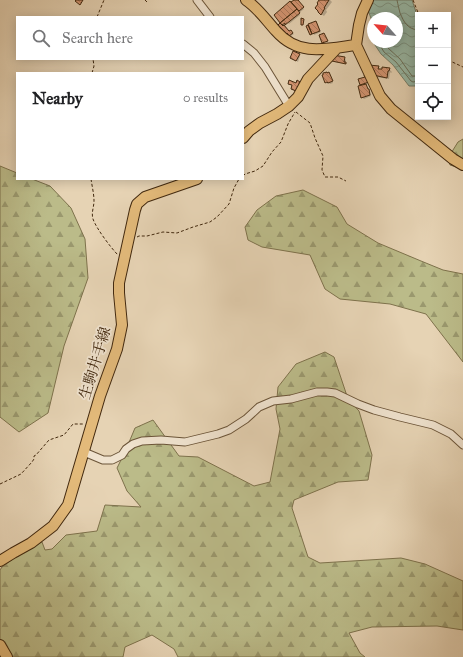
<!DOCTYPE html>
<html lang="en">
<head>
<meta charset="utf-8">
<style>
	body { margin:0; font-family:"IM FELL Great Primer","Noto Serif JP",serif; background:#f6f6f6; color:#202124 }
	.controls { position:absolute; right:12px; top:12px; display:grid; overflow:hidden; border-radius:0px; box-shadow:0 2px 10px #0003 }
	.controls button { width:36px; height:36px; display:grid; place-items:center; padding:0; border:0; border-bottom:1px solid #e0e0e0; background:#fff; color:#202124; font:20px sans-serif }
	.compass { position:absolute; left:367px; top:12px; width:36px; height:36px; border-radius:50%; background:#fff; box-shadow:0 2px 10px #0003; rotate:297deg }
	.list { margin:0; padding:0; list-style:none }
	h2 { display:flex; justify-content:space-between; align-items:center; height:52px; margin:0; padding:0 16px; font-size:17px }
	h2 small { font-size:13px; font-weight:400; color:#757577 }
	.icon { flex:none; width:22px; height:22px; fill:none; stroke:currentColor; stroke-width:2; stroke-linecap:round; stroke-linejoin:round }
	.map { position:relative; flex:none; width:463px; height:657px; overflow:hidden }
	.search { position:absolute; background:#fff; box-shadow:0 2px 10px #0003; left:16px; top:16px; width:228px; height:44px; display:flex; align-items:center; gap:10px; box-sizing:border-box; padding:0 14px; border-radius:0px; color:#757577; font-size:15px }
	.panel { position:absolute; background:#fff; box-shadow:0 2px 10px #0003; left:16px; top:72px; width:228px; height:108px; border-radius:0px }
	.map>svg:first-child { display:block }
	.forest { fill:url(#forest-firs); stroke:#7e724c }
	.water { fill:url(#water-waves); stroke:#757f6a }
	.shadow { fill:#0003 }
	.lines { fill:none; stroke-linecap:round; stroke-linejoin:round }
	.shore { stroke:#6c715b; stroke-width:1 }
	.building { fill:url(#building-back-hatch); stroke:#42290f }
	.minor-casing { stroke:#6b5438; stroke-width:9 }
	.primary-casing { stroke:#42290f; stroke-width:12 }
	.path { stroke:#42290f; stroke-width:1; stroke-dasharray:3 2; stroke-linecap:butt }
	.minor { stroke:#efe2ce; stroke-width:7 }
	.primary { stroke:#e3ba7a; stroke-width:10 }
	.labels { text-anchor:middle; stroke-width:3.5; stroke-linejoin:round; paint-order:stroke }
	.street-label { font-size:15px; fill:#42290f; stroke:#efe2ce }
</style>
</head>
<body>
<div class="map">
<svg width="463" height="657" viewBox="0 0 463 657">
	<defs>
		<pattern id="forest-firs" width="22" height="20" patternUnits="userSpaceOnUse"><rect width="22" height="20" fill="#bbbb89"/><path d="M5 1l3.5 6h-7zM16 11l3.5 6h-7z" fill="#9a986e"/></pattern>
		<pattern id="water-waves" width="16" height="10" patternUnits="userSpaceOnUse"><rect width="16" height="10" fill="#97b9a7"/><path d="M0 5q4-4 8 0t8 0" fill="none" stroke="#7d9686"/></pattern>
		<pattern id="building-back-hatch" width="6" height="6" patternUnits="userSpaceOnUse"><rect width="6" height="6" fill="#d49572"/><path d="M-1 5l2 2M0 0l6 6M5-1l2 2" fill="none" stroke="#ae7a5c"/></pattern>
	</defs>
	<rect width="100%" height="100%" fill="#e6d3b4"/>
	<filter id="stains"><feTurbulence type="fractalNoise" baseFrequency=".005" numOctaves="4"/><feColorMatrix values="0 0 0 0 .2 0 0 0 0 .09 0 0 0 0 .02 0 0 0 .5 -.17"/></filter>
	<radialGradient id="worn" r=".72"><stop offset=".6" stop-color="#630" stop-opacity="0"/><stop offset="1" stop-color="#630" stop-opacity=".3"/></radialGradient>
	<path class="forest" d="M463 139V169L450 165 448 158 458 142Z
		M0 166 17 173V179H32L50 186 71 208 85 239 88 278 64 346 48 413 19 432 0 417Z
		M303 190 337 207 347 224 378 243 421 261 443 270 463 274V362L426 314 390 304 340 299 325 289 310 255 262 247 248 240 245 227 257 210 276 196Z
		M325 352 334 357 348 399 359 411 372 455 368 480 338 482 294 500 292 508 308 557 320 563 401 558 425 564 463 581V630L437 626 372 627 349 633 360 653 365 657H178L174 649 152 635 125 647 123 657H0V570L2 567 25 550 42 542 45 550 52 549 66 535 97 531 105 505 141 507 127 491 117 468 125 452 135 428 153 420 179 456 198 457 254 486 270 482 280 429 276 409 278 387 296 364Z"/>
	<path class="water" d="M373 0H412L418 18V84L415 86H409L393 65 381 54 373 42H397V18H373V42L372 40 373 24 368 10Z"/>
	<path class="shadow" d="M295 0H297L304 9 299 13 300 15 289 24 288 23 284 26 290 32 291 31 294 34 291 36 289 34H288L280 25 297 7Z
		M321 0H330L332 2 326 10 327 12 324 16 321 14 319 4Z
		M317 23 321 32 314 35 313 33Z
		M299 54 300 56 298 62 293 59Z
		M344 58 346 60 345 64 334 62 333 61Z
		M370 66 378 67 381 70 389 69 392 72 391 73 390 72 389 79 376 77Z
		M329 73 333 83 330 84 329 83 327 84 326 82 328 74Z
		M366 78 370 83 365 84 370 91 371 96 364 99 362 97V86L361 84Z"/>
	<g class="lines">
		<path class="shore" d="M397 0C398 5 399 9 400 13 404 22 407 29 418 30
			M378 42 384 52 396 62 411 81 413 82 418 81
			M384 42 388 48 400 59 412 76H418"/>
	</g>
	<path class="building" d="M76 0H83L80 5 75 1Z
		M294 0H298L304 7 299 11 291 2Z
		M319 0H329L324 8H325L321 15 318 12V11L315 8 318 4 317 3Z
		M290 1 297 9 280 23 274 15Z
		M297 9 300 13 285 25V23L282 25 280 23Z
		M301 18 304 19 303 25H301Z
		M316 21 320 31 312 34 308 24Z
		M280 23 283 26 284 25 289 31 291 30 293 33 289 36 287 33 286 34 278 25Z
		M308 25 312 34 310 35 306 26Z
		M324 33 328 41 322 43 319 35Z
		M293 51 300 54 296 61 290 58Z
		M333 55 345 57 344 62H346V64L332 61Z
		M369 65 379 66 378 69H382V67L390 68 389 71H388L387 78 373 75 374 70 369 69Z
		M327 72V73L329 72 333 81 328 83 327 82 325 83 322 75H323V73Z
		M364 75H366L369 82 360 85 358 79 365 77Z
		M289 80 296 83 297 80 300 82 299 84 300 85 296 91 291 89 292 85 288 84Z
		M366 84 368 89H369L370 95 361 98 358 86Z"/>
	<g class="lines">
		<g class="minor-casing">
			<path id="minor" d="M197 0 210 17
				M243 44 254 53 265 67 289 106
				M84 452 103 460H112L122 455 126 449 133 444 142 441 161 440 185 442 218 434 229 430 246 419 259 407 273 401 291 399 317 392H327L335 393 358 404 374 410 400 417 433 425 451 434 463 445"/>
		</g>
		<g class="primary-casing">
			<path id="primary" d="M246 0C258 8 266 20 276 31 299 57 326 49 356 45
				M368 0 362 13 359 25 356 45 380 96 391 109 453 159 463 165
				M243 138 249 131 260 123 277 114 289 106 298 97 308 79 337 48
				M0 561 13 553 31 543 53 526 68 505 100 396 117 349 122 325 119 293V283L135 210 137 204 145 197 197 179
				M0 645 7 657"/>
		</g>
		<path class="path" d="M145 0 147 2
			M413 0 419 15
			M97 17 104 0
			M448 60 463 67
			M92 73 94 66 93 59
			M296 112 310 123 315 138 323 156 322 170 325 177H338L346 181
			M243 176 245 174 255 171 263 166 272 152 281 142 288 124 295 112
			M91 179C92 186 94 194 94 201 94 207 91 213 93 219 96 228 111 248 118 255
			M137 237 139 236H147L163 232 177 233 193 227 210 222 217 217 229 204 234 188 239 179
			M0 484 21 474 32 462 34 459V456L36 455 49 440 64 435 73 424H83"/>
		<use href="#minor" class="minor"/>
		<use href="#primary" class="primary"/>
	</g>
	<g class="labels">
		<g class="street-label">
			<text transform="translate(95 363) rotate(-73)" y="5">生駒井手線</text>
		</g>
	</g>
	<rect width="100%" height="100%" filter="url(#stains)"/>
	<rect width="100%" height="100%" fill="url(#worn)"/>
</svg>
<div class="controls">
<button>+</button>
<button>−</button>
<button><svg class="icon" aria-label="locate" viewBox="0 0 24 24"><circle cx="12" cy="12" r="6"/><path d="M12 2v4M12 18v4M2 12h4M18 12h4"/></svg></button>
</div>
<svg class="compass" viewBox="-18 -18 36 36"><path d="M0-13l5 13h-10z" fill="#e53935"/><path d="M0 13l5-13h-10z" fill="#757577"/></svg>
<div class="search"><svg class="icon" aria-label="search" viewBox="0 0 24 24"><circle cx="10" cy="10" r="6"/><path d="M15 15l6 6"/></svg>Search here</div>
<section class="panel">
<h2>Nearby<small>0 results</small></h2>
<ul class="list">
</ul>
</section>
</div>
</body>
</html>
